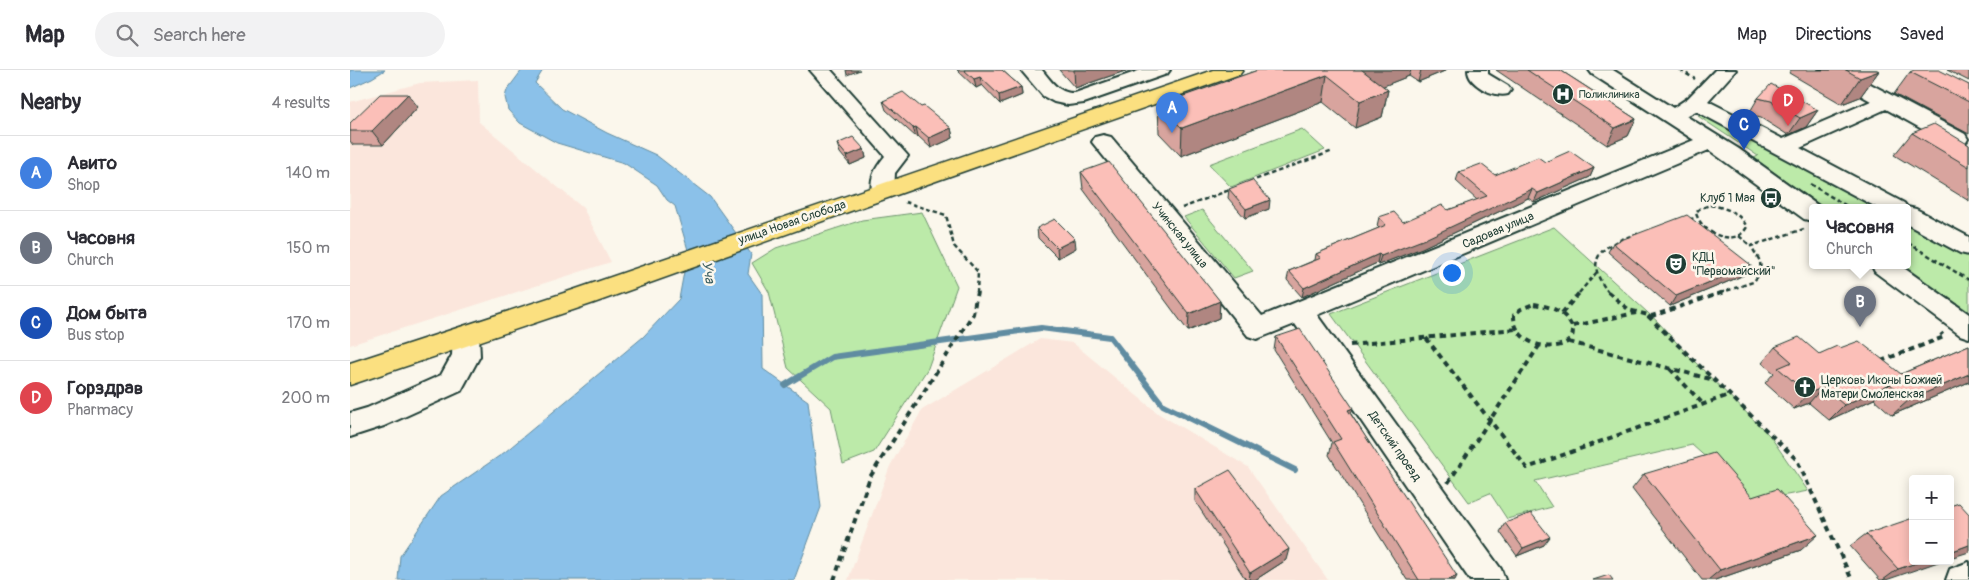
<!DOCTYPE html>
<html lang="en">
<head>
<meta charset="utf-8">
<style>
	body { margin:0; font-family:Pangolin,sans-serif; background:#f2f2f3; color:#2b2b33 }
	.controls { position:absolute; right:15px; bottom:15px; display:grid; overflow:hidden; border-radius:5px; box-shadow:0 2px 12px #0003 }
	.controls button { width:45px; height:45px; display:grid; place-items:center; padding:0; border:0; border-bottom:1px solid #e1e1e2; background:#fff; color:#2b2b33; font:25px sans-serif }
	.you { position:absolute; left:1101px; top:202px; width:18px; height:18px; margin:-12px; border:4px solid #fff; border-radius:50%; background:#1a73e8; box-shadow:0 0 0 8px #1a73e833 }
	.badge { display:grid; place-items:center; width:32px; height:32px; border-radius:50%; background:#b45309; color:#fff; font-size:16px; font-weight:700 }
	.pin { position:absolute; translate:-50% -41px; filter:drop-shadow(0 1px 2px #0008) }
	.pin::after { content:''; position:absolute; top:26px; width:18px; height:15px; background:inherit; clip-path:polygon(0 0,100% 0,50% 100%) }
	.popup { position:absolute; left:1459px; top:134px; width:102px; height:65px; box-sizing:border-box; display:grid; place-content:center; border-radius:5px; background:#fff; filter:drop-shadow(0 1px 4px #0005); font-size:16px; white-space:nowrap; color:#7c7c81 }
	.popup b { font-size:19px; color:#2b2b33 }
	.popup::after { content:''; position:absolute; left:50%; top:100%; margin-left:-10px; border:10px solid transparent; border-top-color:#fff }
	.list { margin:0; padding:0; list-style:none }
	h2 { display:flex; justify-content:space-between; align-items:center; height:65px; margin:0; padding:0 20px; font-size:21px }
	h2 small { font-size:16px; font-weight:400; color:#7c7c81 }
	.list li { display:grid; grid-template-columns:32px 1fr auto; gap:15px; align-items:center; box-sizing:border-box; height:75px; padding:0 20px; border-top:1px solid #e1e1e2 }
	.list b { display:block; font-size:19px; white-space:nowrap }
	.list p { margin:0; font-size:16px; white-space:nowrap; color:#7c7c81 }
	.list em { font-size:16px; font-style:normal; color:#7c7c81 }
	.icon { flex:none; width:28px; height:28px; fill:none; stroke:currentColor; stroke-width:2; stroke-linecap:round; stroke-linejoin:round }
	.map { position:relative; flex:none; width:1619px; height:510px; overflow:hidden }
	header { display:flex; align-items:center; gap:30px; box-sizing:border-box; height:70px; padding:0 25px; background:#fff; border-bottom:1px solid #e1e1e2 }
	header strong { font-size:24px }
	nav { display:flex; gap:28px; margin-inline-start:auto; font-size:18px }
	.search { width:350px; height:45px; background:#f2f2f3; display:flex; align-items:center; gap:12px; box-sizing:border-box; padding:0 18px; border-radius:28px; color:#7c7c81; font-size:19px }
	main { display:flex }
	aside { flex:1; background:#fff }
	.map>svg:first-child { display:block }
	.built { fill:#fbe6dc }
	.green { fill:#bceaa9; stroke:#6e946e }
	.water { fill:#8bc1e9; stroke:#608ca1 }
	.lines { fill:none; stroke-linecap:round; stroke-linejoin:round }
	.stream { stroke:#608ca1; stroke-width:6 }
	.minor-casing { stroke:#1f3d34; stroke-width:4 }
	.major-casing { stroke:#1f3d34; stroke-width:3 }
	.path-far1 { stroke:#1f3d34; stroke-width:2.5; stroke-dasharray:4.5 3; stroke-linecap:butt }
	.path { stroke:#1f3d34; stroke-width:4; stroke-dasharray:5.5 4.5; stroke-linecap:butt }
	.minor { fill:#fbf7ec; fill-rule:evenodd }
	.major { fill:#fbe080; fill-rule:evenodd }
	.wall { fill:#d8a49e; stroke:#1f3d34 }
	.shaded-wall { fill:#b08681; stroke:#1f3d34 }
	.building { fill:#fbbfb8; stroke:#1f3d34 }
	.labels { text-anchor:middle; stroke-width:5; stroke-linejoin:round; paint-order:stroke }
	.far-poi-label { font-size:11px; fill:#1f3d34; stroke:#fbf7ec; text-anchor:start }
	.poi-label { font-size:12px; fill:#1f3d34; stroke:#fbf7ec; text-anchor:start }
	.street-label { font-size:12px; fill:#1f3d34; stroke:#fbf7ec }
	.water-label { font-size:14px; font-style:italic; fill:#3a5e61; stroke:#fbf7ec }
</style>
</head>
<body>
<header>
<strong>Map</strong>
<div class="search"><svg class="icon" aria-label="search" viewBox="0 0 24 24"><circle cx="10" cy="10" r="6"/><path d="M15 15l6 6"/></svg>Search here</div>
<nav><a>Map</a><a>Directions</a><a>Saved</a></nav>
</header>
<main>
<aside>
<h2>Nearby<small>4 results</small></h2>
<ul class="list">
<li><span class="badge" style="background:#3f7fe0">A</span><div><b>Авито</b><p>Shop</p></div><em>140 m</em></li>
<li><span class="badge" style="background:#6b7280">B</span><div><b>Часовня</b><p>Church</p></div><em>150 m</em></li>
<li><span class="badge" style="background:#1a4fb4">C</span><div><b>Дом быта</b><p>Bus stop</p></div><em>170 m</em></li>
<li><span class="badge" style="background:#e0444e">D</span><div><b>Горздрав</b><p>Pharmacy</p></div><em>200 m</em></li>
</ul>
</aside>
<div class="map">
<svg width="1619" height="510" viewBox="0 0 1619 510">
	<rect width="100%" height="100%" fill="#fbf7ec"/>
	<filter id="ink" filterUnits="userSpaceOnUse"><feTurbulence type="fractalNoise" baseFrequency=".02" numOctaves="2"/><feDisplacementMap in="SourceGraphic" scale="10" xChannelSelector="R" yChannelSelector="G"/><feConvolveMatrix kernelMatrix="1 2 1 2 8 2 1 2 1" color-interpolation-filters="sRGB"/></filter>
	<g filter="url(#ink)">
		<path class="built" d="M128 10 129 52 233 138 261 192 0 275V32L70 13Z
			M690 269 723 273 809 344 898 397 978 510H498L540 396 572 340Z"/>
		<path class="green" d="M1355 42 1537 138H1474L1404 88 1408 86 1348 46Z
			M952 59 975 80 881 117 859 94Z
			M852 140 903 201 884 208 834 147Z
			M572 142 607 216 578 298 524 382 493 394 481 338 438 298 419 222 402 193 426 178 512 150Z
			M1558 149 1619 183V244L1553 196H1558Z
			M1204 157 1309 253 1336 283 1420 366 1458 421 1405 431 1342 375 1185 411 1202 437 1157 449 1140 423 1119 432 981 244Z"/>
		<path class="water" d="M0 0H35L22 8 0 18Z
			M172 0H193L185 13 212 39 257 63 306 85 360 127 401 184 398 204 412 224 413 299 458 331 471 437 444 510H48L50 486 91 426 155 382 293 267 329 229 338 180 325 136 317 130 307 115 274 93 207 73 170 53 158 40 155 27 157 20Z"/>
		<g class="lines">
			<path class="stream" d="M435 315 482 287 691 258 760 267 813 335 945 400"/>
			<g class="minor-casing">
				<path id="minor" d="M460 0H481L558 86 545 103 544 121 541 126 533 128 525 126C516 112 526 97 535 86Z
					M671 0H692C701 11 709 24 725 23L791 0H820L817 4 734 33 718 35 704 32 693 26Z
					M1118 0H1138V4L1158 16 1161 20 1158 24C1145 28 1118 15 1118 0Z
					M1239 0H1263L1323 38 1338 28 1365 0H1386L1358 31 1433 69 1521 31 1472 4 1469 0H1494L1615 64 1618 69 1615 74 1607 76 1599 74 1536 39 1450 78 1554 133 1557 137 1566 139 1619 167V185L1610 183 1558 155V138H1528L1346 41 1336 46 1389 79 1470 137 1462 138V151L1454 149 1359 80 967 245 1151 499 1155 510H1120L945 254 907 269 898 266 742 72 745 67 753 65 761 67 912 246 1344 70 1242 4Z
					M1522 196H1551L1619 244V268L1610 265 1525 202Z
					M116 256 125 259 129 266 130 286 111 321 34 356 0 367V343L17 338 91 305 102 285 103 266 107 259Z
					M1619 492V510H1596L1600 499Z"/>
			</g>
			<g class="major-casing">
				<path id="major" d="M863 0H893L890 4 498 142 244 233 0 315V293L226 219Z"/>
			</g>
			<path class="path-far1" d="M1330 0 1345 9
				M899 112 983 81
				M1460 114 1500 138
				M555 132 596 145 604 176 628 202 627 223
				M1360 135C1376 138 1389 142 1397 157 1385 179 1351 163 1346 143L1349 139Z
				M832 138 882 119
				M1486 138 1493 135
				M1339 149 1346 148
				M1389 166 1401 176
				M1558 173 1619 210
				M1229 223 1247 202
				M1259 223C1229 186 1257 173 1290 163
				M1370 223 1403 212 1411 203 1410 191 1401 176 1454 159"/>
			<path class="path" d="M1258 222 1279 240 1302 246 1374 222
				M1184 234C1197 236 1210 239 1218 250 1243 284 1163 288 1164 245L1171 239Z
				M1212 243 1230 222
				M1298 246 1447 390 1502 510
				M1223 256 1286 243
				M1076 268 1177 398 1379 325
				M1219 272 1364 310
				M1000 275 1166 259
				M1531 291 1594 267 1591 263
				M1320 299 1354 335
				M1098 413 1189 276
				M484 510 520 407 623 244 627 222"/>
			<use href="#minor" class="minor"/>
			<use href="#major" class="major"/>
		</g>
		<path class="wall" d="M607 0H652L671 17 672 25 650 34 632 15 626 18Z
			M709 0H778L725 18Z
			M908 0H1097L1068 12 1059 6 1033 16 1038 20 1032 47 1005 58 973 32 831 86 809 63 808 35Z
			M1146 0H1210L1286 49 1278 66 1257 75Z
			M1441 0H1527L1529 1 1510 27 1492 34 1439 3Z
			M1597 0H1619V11Z
			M1560 2 1619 15V64L1544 24Z
			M1408 28 1468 40 1456 57 1438 65 1411 48 1398 45Z
			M533 31 571 37 601 58 603 68 581 78 568 66 566 67 536 40Z
			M68 37 33 75H3L0 71V53Z
			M1562 63 1619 75V131L1544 85Z
			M487 74 514 79 516 88 500 95 490 83Z
			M1195 92 1244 98 1240 107 1184 132 1178 128 1072 178 1028 195 1027 193 952 227 937 210 939 201 965 190 966 184 1029 158 1027 156 1029 147 1053 152 1098 140 1127 130 1106 111 1109 102 1145 105Z
			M731 102 870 231 869 248 838 261 733 119Z
			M879 119 919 139 895 148 878 128Z
			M687 158 726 178 708 188 688 168Z
			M1263 173 1401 195 1394 205 1320 236 1258 182Z
			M926 267 1001 344 1105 510H1057L979 385 982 373 924 280Z
			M1619 275V312L1542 345 1524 329 1479 350 1459 333 1444 339 1415 313 1424 303 1412 293 1425 277 1469 284 1490 278 1551 304Z
			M1294 404 1402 427 1451 480 1365 510H1352L1282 419Z
			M845 419 936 490 905 510H896L845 431Z
			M1155 453 1194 475 1167 486 1150 462Z
			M1516 464 1563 491 1536 510H1530L1500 476Z"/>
		<path class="shaded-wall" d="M496 0H510L497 5Z
			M724 0H778L725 18Z
			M1011 0H1061L1059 6 1006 27Z
			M1071 0H1097L1068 12Z
			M1529 1 1510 27 1492 34 1510 8Z
			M977 5 973 32 831 86 832 58Z
			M630 7 632 15 626 18 624 9Z
			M671 17 672 25 650 34 649 25Z
			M1038 20 1032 47 1005 58 1010 31Z
			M58 24 68 37 33 75 22 61Z
			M1468 40 1456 57 1438 65 1450 48Z
			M1286 49 1278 66 1257 75 1265 58Z
			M566 57 568 66 566 67 563 58Z
			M601 58 603 68 581 78 579 68Z
			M514 79 516 88 500 95 497 86Z
			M1244 98 1240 107 1184 132 1188 123Z
			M1182 119 1178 128 1072 178 1028 195 1031 186Z
			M920 130 919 139 895 148 896 139Z
			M725 169 726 178 708 188 707 178Z
			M1029 184 1027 193 952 227 954 218Z
			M1401 195 1394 205 1320 236 1326 226Z
			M870 231 869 248 838 261 839 244Z
			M1619 304V312L1542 345 1559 330Z
			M1540 314 1524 329 1479 350 1494 335Z
			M1473 317 1459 333 1444 339 1458 324Z
			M1003 338 999 351 998 340Z
			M1468 465 1451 480 1365 510H1358L1370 500Z
			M1200 467 1194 475 1167 486 1173 478Z
			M1619 475V482L1600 488V482Z
			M939 479 936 490 905 510H899L900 503Z
			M1572 491H1591L1536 510H1533L1548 499Z
			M1107 506 1105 510H1098Z"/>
		<path class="building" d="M614 0H652L671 17 649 25 630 7 624 9Z
			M908 0H1012L1038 20 1010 31 977 5 832 58 808 35Z
			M1177 0H1210L1286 49 1265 58Z
			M1496 0H1527L1529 1 1510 8Z
			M1564 0H1589L1619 15V32L1560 2Z
			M1421 14 1468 40 1450 48 1421 31 1408 28Z
			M553 22 571 37 574 36 601 58 579 68 566 57 563 58 533 31Z
			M30 24H58L22 61H0V53Z
			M1584 54 1619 75V97L1562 63Z
			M503 67 514 79 497 86 487 74Z
			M1220 81 1244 98 1188 123 1182 119 1075 169 1031 186 1029 184 954 218 939 201 971 188 966 184 1036 155 1029 147 1044 142 1053 152 1092 135 1098 140 1137 126 1109 102 1131 94 1145 105 1188 87 1195 92Z
			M759 92 870 231 839 244 731 102Z
			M902 110 920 130 896 139 879 119Z
			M1337 145 1401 195 1326 226 1263 173Z
			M705 149 725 169 707 178 687 158Z
			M950 259 1003 338 998 340 1107 506 1098 510H1069L983 372 991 369 926 267Z
			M1449 267 1469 284 1487 276 1490 278 1509 271 1551 304 1619 275V304L1559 330 1540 314 1494 335 1473 317 1458 324 1428 298 1442 292 1425 277Z
			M1364 383 1402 427 1427 419 1468 465 1370 500 1294 404Z
			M880 400 939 479 900 503 845 419Z
			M1609 433 1619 444V475L1600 482V436Z
			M1181 443 1200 467 1173 478 1155 453Z
			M1563 448V491H1572L1548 499 1516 464Z
			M1259 505 1263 510H1243Z"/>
	</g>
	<defs>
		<g id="hospital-disc" transform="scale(1.125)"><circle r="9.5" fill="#1f3d34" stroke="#fbf7ec"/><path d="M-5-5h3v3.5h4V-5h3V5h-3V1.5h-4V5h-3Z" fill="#fff"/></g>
		<g id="bus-disc" transform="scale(1.125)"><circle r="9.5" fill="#1f3d34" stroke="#fbf7ec"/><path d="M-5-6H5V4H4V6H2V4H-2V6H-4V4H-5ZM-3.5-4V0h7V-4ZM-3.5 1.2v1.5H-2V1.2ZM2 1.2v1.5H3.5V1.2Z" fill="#fff"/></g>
		<g id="theatre-disc" transform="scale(1.125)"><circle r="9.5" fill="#1f3d34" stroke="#fbf7ec"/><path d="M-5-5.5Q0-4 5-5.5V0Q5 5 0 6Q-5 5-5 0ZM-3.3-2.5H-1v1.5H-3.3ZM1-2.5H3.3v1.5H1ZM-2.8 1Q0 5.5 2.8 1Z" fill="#fff"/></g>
		<g id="church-disc" transform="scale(1.125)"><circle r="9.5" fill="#1f3d34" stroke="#fbf7ec"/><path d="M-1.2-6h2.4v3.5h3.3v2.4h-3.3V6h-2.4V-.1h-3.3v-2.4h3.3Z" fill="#fff"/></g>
	</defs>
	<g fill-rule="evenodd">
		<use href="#hospital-disc" x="1213" y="24"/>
		<use href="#bus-disc" x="1421" y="128"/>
		<use href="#theatre-disc" x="1326" y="194"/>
		<use href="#church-disc" x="1455" y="317"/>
	</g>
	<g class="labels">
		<g class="far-poi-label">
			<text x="1229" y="28">Поликлиника</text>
		</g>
		<g class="poi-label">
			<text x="1405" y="132" text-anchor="end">Клуб 1 Мая</text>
			<text x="1342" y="191">КДЦ<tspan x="1342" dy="14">"Первомайский"</tspan></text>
			<text x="1471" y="314">Церковь Иконы Божией<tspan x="1471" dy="14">Матери Смоленская</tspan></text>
		</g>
		<g class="street-label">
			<text transform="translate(442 152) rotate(-19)" y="4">улица Новая Слобода</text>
			<text transform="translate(1148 160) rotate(-23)" y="4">Садовая улица</text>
			<text transform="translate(830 165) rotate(51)" y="4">Учинская улица</text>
			<text transform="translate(1045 376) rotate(55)" y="4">Детский проезд</text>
		</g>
		<g class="water-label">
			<text transform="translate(359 202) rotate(81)" y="5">Уча</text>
		</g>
	</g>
</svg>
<div class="controls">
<button>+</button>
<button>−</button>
</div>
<div class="you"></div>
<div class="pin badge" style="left:822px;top:63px;background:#3f7fe0">A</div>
<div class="pin badge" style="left:1510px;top:257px;background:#6b7280">B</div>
<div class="popup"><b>Часовня</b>Church</div>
<div class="pin badge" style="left:1394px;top:80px;background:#1a4fb4">C</div>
<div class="pin badge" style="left:1438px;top:56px;background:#e0444e">D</div>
</div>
</main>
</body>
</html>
